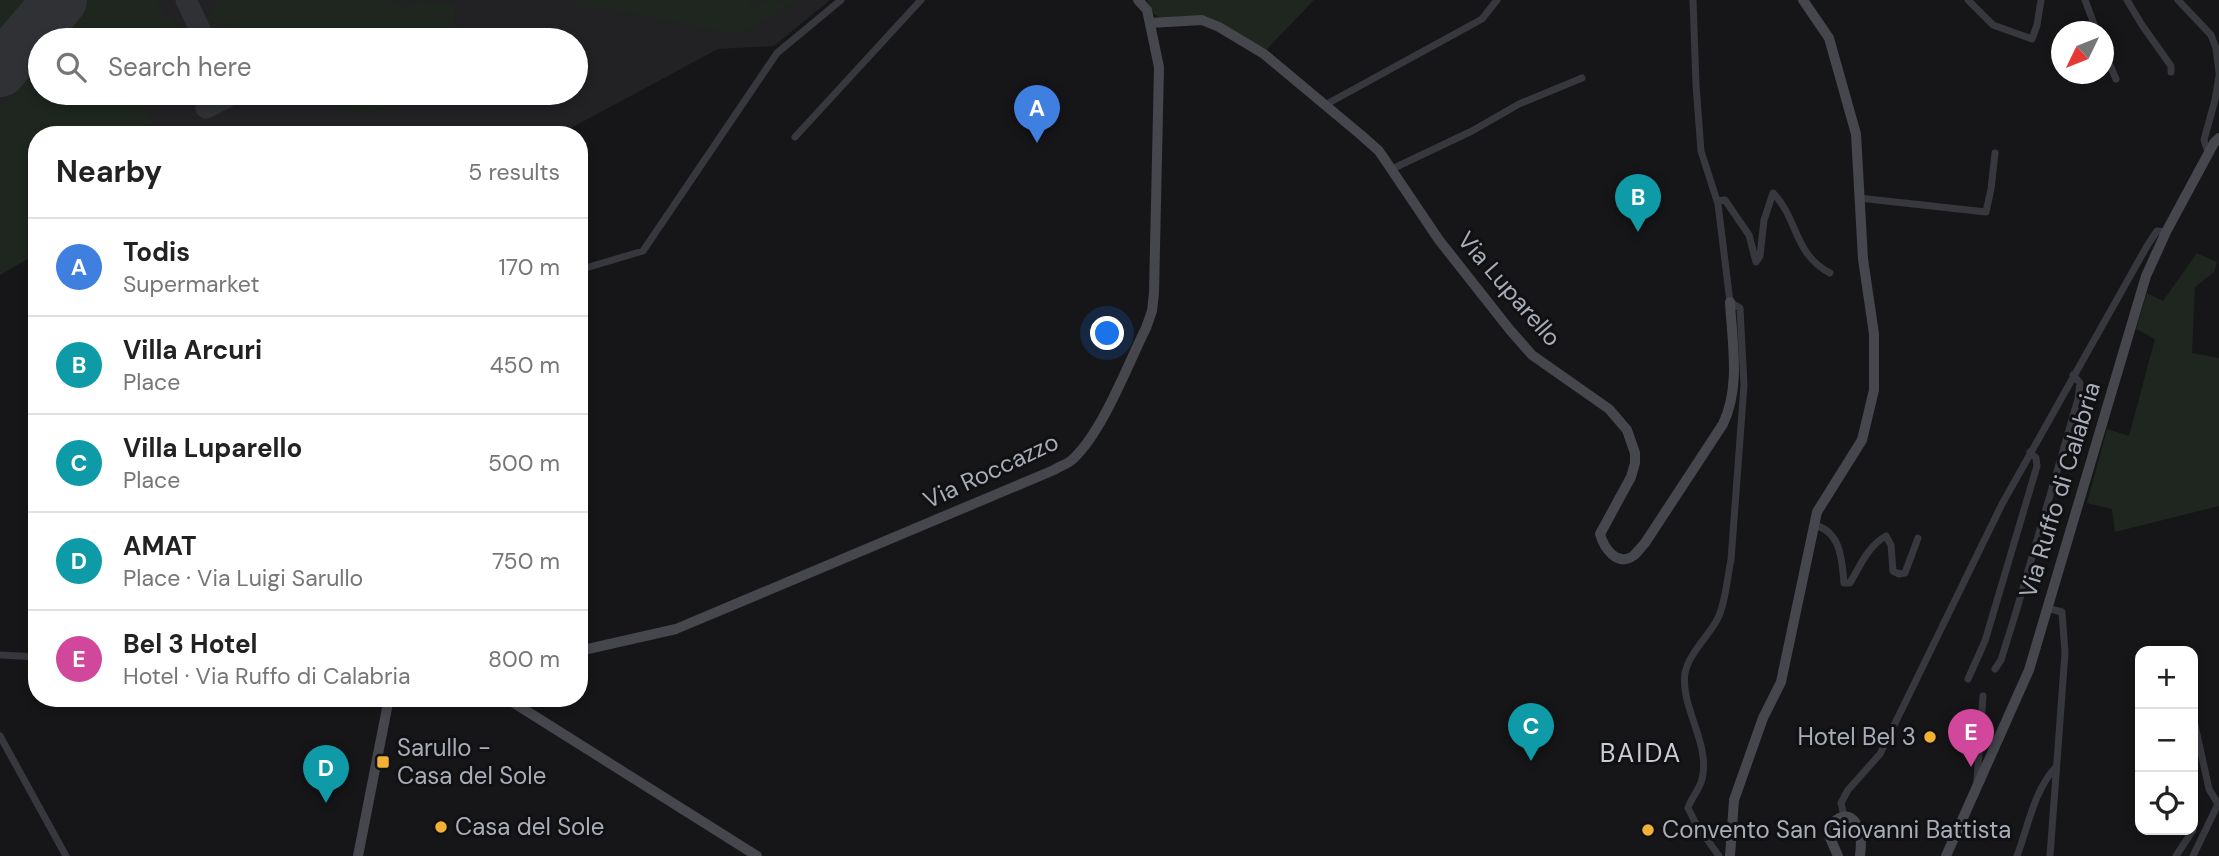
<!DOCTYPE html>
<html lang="en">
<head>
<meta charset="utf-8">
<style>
	body { margin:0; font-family:"DM Sans",sans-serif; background:#f2f2f2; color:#222 }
	.controls { position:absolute; right:21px; bottom:21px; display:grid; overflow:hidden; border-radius:14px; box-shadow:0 4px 10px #0003 }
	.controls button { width:63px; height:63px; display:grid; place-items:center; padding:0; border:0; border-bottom:2px solid #e0e0e0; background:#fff; color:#222; font:35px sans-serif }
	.compass { position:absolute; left:2051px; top:21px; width:63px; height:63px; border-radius:50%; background:#fff; box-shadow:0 4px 10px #0003; rotate:227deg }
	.you { position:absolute; left:1108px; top:334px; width:24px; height:24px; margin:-18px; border:5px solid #fff; border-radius:50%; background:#1a73e8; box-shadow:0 0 0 10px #1a73e833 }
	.badge { display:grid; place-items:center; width:46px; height:46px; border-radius:50%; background:#db2777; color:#fff; font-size:23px; font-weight:700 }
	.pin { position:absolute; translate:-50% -58px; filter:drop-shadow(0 2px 4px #0008) }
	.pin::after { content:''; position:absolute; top:37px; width:24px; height:21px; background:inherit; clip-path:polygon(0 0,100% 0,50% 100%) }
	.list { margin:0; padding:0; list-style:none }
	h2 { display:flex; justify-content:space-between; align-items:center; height:91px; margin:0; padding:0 28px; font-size:30px }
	h2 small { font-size:23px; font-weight:400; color:#767676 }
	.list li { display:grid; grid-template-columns:46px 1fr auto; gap:21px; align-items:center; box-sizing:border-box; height:98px; padding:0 28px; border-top:2px solid #e0e0e0 }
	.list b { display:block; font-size:26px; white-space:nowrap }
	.list p { margin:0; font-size:23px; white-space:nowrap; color:#767676 }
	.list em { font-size:23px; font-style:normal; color:#767676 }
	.icon { flex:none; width:38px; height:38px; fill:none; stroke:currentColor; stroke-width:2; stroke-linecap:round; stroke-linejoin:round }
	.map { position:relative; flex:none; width:2219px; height:856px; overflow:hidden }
	.search { position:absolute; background:#fff; box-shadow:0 4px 10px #0003; left:28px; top:28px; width:560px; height:77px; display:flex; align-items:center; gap:18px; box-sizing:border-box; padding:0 24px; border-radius:38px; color:#767676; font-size:26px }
	.panel { position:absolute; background:#fff; box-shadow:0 4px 10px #0003; left:28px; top:126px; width:560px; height:581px; border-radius:28px }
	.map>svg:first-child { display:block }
	.built { fill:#222225; fill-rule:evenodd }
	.green { fill:#1e261f }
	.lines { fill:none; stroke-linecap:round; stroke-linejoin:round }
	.taxiway { stroke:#303135; stroke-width:21 }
	.runway { stroke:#303135; stroke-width:54 }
	.street { stroke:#37383d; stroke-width:7 }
	.secondary { stroke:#45474d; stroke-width:10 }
	.poi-dot { fill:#f2b134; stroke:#111113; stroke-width:2.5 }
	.labels { text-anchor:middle; stroke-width:6; stroke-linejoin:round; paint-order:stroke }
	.street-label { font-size:24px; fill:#a8adb8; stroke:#111113 }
	.poi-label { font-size:24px; fill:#a8adb8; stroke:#111113; text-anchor:start }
	.neighbourhood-label { font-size:26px; letter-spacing:2px; fill:#c9ccd4; stroke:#111113 }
</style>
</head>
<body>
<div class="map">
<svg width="2219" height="856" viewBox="0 0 2219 856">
	<rect width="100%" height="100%" fill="#161618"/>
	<path class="built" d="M0 0H830L774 46 718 49 558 135H37V253L0 275ZM40 40H576V93H40Z"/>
	<path class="green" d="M0 0H30L0 35Z
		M91 0H163L157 7 190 35 192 34 195 40H57Z
		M215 0H391L400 7 408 5 412 1 455 5 454 25 468 26 478 40H233L232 31 226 25 215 26 210 34 203 20 218 3Z
		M575 0H749L754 7 767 0H777L779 3 785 0H799L745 31 732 34 596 7H581L575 5Z
		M1147 0H1314L1266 50 1222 25 1162 19 1154 14Z
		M40 60V93H136L153 124 142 126 139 131V135H37V253L0 275V108Z
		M329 93H419C386 105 354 130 329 93Z
		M2197 253 2217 262 2214 272 2195 287 2192 353 2219 358V506L2115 532 2112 509 2087 503 2107 429 2129 436 2155 339 2136 329 2147 293 2163 301Z"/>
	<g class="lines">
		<path class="taxiway" d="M186 0 205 40
			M206 108 226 98 229 93"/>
		<path class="runway" d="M0 70 60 0"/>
		<path class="street" d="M1693 0 1696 85 1701 151 1718 204 1730 302 1740 308 1744 385 1731 560C1727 578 1726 601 1718 618 1709 636 1689 653 1685 673 1680 707 1711 744 1702 779 1700 789 1691 798 1688 808L1696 824 1719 856
			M1968 0 1993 25 2032 39 2037 25 2041 0
			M2085 0 2097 32
			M2127 0 2142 25 2171 66V72
			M2178 0 2211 35 2216 48 2219 72
			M2104 51 2116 79
			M1325 105 1482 19 1497 0
			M795 137 921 0
			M2208 152 2204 140 2215 100 2219 76
			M1392 169 1472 131 1519 104 1582 78
			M1859 198 1986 212 1991 189 1995 153
			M1717 201 1725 200 1749 235 1756 262 1760 256 1764 220 1773 193C1798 218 1794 255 1830 273
			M579 270 643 251 777 53 841 0
			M1814 525C1841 531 1842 560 1844 583H1850C1860 566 1868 546 1886 536L1891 545 1893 571 1899 574 1905 573 1918 538
			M2047 608 2062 612 2065 653 2050 856
			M0 655 37 657
			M1995 669 2001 660 2016 612 2078 399 2080 383 2073 375
			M1968 679 1985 641 2037 466 2036 458 2030 452
			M2193 716 2209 789 2218 804
			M0 736 66 856
			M1977 781 1983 696
			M1844 816 1841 803 1848 790 1880 754 2002 504 2147 246 2157 231 2166 232
			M2017 856C2028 827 2034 791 2055 768
			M2176 856 2193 830
			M2193 856 2219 802"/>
		<path class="secondary" d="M1150 23 1202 20 1219 27 1264 54 1361 135 1379 151 1439 240 1510 330 1532 355 1609 409 1627 430 1635 453V463L1631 477 1600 534C1604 548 1617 567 1633 556 1637 553 1641 547 1645 543L1723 424C1741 386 1732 342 1730 302
			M579 651 676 629 1054 470C1060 466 1068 464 1073 459 1103 431 1127 366 1146 328L1152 311 1154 293 1159 67 1147 10 1138 0
			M506 698 757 856
			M358 856 389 698
			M1730 856 1734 800 1763 718 1781 682 1817 512 1862 440 1874 390V334L1863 259 1856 134 1829 38 1803 0
			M1838 856 1828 833C1832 817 1851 808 1858 828 1862 837 1861 846 1860 856
			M1946 856 2029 670 2146 276 2166 232 2214 143 2219 138"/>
	</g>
	<g class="poi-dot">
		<circle cx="1930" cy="737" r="7"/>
		<rect x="376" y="755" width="14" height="14" rx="3.5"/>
		<circle cx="441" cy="827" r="7"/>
		<circle cx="1648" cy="830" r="7"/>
	</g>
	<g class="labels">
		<g class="street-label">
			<text transform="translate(1509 289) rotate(49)" y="8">Via Luparello</text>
			<text transform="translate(991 471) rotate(-25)" y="8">Via Roccazzo</text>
			<text transform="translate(2060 490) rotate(-73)" y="8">Via Ruffo di Calabria</text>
		</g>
		<g class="poi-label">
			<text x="1916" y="745" text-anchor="end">Hotel Bel 3</text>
			<text x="397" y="756">Sarullo -<tspan x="397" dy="28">Casa del Sole</tspan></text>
			<text x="455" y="835">Casa del Sole</text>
			<text x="1662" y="838">Convento San Giovanni Battista</text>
		</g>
		<g class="neighbourhood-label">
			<text x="1641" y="762">BAIDA</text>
		</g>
	</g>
</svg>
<div class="controls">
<button>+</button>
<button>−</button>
<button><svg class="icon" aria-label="locate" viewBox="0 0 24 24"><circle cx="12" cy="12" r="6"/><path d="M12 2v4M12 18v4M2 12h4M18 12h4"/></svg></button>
</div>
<svg class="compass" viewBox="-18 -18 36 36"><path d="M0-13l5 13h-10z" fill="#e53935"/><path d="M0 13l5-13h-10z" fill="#767676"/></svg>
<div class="you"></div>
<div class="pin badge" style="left:1037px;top:143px;background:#3f7fe0">A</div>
<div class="pin badge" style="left:1638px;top:232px;background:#0f9aa8">B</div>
<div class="pin badge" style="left:1531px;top:761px;background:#0f9aa8">C</div>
<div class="pin badge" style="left:326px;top:803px;background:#0f9aa8">D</div>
<div class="pin badge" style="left:1971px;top:767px;background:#d1479c">E</div>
<div class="search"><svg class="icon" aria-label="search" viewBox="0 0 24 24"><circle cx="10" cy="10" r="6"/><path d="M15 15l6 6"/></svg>Search here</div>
<section class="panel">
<h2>Nearby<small>5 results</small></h2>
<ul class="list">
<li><span class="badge" style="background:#3f7fe0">A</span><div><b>Todis</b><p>Supermarket</p></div><em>170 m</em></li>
<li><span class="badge" style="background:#0f9aa8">B</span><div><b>Villa Arcuri</b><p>Place</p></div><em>450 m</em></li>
<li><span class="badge" style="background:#0f9aa8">C</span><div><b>Villa Luparello</b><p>Place</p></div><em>500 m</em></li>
<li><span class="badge" style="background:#0f9aa8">D</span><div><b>AMAT</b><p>Place · Via Luigi Sarullo</p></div><em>750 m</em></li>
<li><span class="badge" style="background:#d1479c">E</span><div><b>Bel 3 Hotel</b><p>Hotel · Via Ruffo di Calabria</p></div><em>800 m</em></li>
</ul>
</section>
</div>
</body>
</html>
